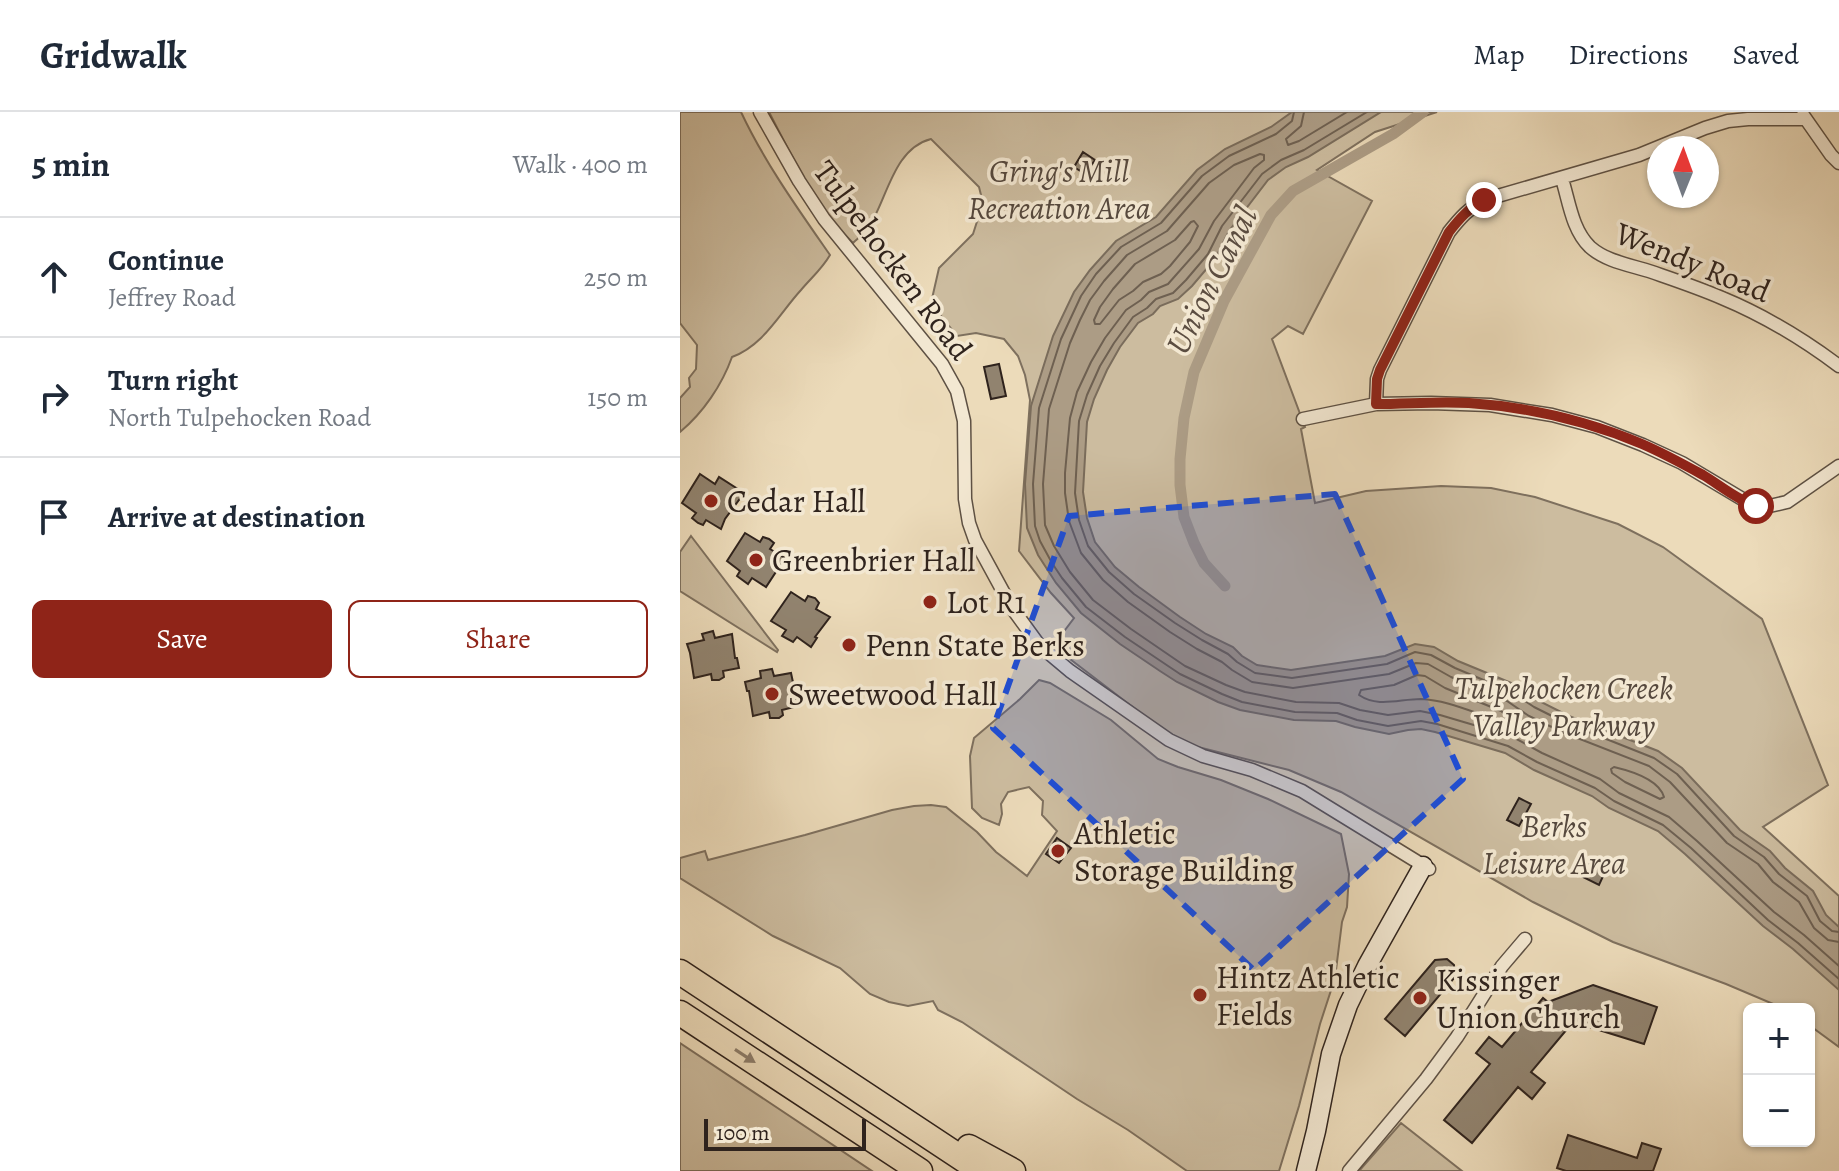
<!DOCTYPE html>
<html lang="en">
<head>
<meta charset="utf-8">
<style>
	body { margin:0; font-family:Alegreya,serif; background:#f6f6f7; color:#1f2937 }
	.controls { position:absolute; right:24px; bottom:24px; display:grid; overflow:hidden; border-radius:12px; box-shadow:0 2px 6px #0004 }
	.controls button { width:72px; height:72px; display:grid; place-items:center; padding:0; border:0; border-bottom:2px solid #e0e1e3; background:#fff; color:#1f2937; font:40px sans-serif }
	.compass { position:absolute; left:967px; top:24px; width:72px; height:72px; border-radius:50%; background:#fff; box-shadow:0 2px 6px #0004; rotate:1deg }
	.scale { position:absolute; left:24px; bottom:20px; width:162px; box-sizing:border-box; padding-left:8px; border:4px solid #2f231d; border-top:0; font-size:22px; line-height:28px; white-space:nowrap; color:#2f231d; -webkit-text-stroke:6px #f3e8d2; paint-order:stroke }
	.stop { position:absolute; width:24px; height:24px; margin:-18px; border:6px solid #8f2418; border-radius:50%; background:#fff }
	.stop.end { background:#8f2418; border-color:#fff; box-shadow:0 2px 8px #0008 }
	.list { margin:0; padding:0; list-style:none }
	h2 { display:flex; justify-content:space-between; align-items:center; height:104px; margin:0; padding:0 32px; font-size:34px }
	h2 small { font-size:26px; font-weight:400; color:#747a83 }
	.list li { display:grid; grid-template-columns:52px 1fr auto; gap:24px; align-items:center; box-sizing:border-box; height:120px; padding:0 32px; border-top:2px solid #e0e1e3 }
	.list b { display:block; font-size:30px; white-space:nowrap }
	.list p { margin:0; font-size:26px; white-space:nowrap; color:#747a83 }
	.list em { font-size:26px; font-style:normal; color:#747a83 }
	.actions { display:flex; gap:16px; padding:24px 32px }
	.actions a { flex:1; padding:18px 0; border:2px solid #8f2418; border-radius:12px; text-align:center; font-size:28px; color:#8f2418 }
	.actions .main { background:#8f2418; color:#fff }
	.icon { flex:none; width:44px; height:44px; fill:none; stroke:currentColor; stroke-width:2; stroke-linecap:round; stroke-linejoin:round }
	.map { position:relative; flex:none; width:1159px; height:1059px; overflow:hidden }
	header { display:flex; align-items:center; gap:48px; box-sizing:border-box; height:112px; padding:0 40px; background:#fff; border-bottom:2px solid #e0e1e3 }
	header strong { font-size:38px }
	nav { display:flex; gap:44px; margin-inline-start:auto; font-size:28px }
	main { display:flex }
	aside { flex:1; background:#fff }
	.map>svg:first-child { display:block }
	.green { fill:#ccbc9f; stroke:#7e705e; stroke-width:2 }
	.water { fill:#ac9c85; stroke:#7a6c5b; stroke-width:2 }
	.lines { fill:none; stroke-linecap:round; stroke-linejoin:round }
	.shore { stroke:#6e6051; stroke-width:2 }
	.canal { stroke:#ac9c85; stroke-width:11 }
	.building { fill:#91836f; stroke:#2f231d; stroke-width:2 }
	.street-casing { stroke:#5e5144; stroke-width:15 }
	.secondary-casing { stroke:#2f231d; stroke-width:21 }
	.highway-casing { stroke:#2f231d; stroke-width:27 }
	.street { stroke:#f3e8d2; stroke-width:12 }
	.secondary { stroke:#f3e8d2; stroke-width:18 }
	.highway { stroke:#ecdbba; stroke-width:24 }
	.oneway { fill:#8e7f6c }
	.route { stroke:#8f2418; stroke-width:10 }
	.marked { fill:#1d4ed8; fill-opacity:0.2; stroke:#1d4ed8; stroke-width:6; stroke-dasharray:16 10; stroke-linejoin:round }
	.poi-dot { fill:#8f2418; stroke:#f3e8d2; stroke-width:3 }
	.labels { text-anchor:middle; stroke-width:7; stroke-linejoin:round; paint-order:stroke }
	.park-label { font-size:32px; font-style:italic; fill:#56493e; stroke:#f3e8d2 }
	.street-label { font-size:32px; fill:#2f231d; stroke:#f3e8d2 }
	.poi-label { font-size:32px; fill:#2f231d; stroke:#f3e8d2; text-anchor:start }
	.water-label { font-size:34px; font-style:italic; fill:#5b4d41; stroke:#f3e8d2 }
</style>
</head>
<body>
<header>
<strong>Gridwalk</strong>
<nav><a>Map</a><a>Directions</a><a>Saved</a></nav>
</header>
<main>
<aside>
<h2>5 min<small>Walk · 400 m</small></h2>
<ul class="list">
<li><svg class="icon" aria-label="ahead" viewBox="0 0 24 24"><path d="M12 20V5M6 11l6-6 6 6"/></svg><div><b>Continue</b><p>Jeffrey Road</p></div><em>250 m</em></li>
<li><svg class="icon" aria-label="right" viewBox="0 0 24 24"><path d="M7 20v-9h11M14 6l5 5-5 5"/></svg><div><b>Turn right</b><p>North Tulpehocken Road</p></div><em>150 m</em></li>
<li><svg class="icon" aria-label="arrive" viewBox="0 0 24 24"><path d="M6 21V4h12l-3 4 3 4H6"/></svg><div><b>Arrive at destination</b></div></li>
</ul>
<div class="actions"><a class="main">Save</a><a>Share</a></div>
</aside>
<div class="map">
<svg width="1159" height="1059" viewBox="0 0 1159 1059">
	<rect width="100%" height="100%" fill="#ecdbba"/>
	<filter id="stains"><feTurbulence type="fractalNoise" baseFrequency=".0025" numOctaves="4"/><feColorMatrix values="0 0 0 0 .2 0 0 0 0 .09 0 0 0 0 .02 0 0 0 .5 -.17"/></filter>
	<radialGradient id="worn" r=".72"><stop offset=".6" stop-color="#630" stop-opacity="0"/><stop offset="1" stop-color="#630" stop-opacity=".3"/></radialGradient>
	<path class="green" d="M0 0H61C85 51 118 97 150 143 142 157 131 166 121 178 99 202 84 233 52 245 42 273 23 301 0 320V286L10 275 9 266 16 257 17 233 0 211Z
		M89 0H757L695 20 637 58 692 89 623 222 608 214 592 227 625 315 621 317 635 391 686 379 761 374 811 376 855 385 938 412 983 435 1082 507 1148 673 1083 715 1159 784V935L1129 913V897H1105L1046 872 933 830 853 790 661 680 609 658 514 634 486 620 467 606 373 534 394 506 371 481 339 439 350 288 345 263 338 244 324 227 296 221 277 224 251 191 259 156 293 122 303 91 299 75 251 27C212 37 207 90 187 118 183 123 177 127 173 131 135 95 113 46 89 0Z
		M11 424 98 538 97 540 0 479V440Z
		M359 568 370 571 431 608 478 647 498 655 541 668 588 687 661 722 669 762 667 795 662 810 655 866 640 912 619 994 599 1059H507L448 1018 397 987 282 910 258 898 253 889 228 894 209 890 190 882 160 856 93 824 0 766V746L25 739 28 748 125 723 212 698 234 694 251 693 266 695 297 720 316 740 347 764 377 719 362 703 363 689 349 675 328 680 321 692 322 702 319 713 302 706 292 696 290 644 294 626 340 587Z
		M0 931 192 1059H0Z
		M721 1011 782 1059H679Z"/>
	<path class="water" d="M612 0H701L628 45 606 55 588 68 549 119 535 147 512 174 498 187 480 194 473 202 458 211 440 235 427 258 414 287 407 310 403 380 407 406 415 430 435 455 459 475 500 505 526 522 553 535 562 544 577 553 611 558 705 544 735 532 754 535 778 549 836 573 857 588 889 604 978 639 1002 656 1060 718 1090 739 1105 756 1133 779 1146 803 1159 815V878L1113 837 1083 814 1005 742 978 719 929 696 912 684 854 658 825 641 755 620 741 617 728 618 709 622 675 615 656 609 614 608 560 598 538 590 497 570 480 559 440 532 401 501 376 471 358 443 347 416 345 372 351 294 373 224 394 180 410 158 436 129 476 105 517 58 545 37 591 15Z"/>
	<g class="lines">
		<path class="shore" d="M614 0 612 9 596 22 549 44 522 64 481 111 441 135 416 162 401 184 381 227 359 296 353 372 355 414 360 429 372 451 382 466 406 495 445 525 500 562 542 582 562 590 615 600 657 601 677 608 708 614 741 609 757 612 828 634 857 650 915 676 934 689 983 713 1011 736 1088 808 1118 831 1159 867
			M624 0 621 14 606 27 608 33 619 29 667 0
			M687 0 624 38 601 48 582 62 542 114 528 142 506 168 493 181 476 187 467 196 453 205 434 231 420 254 407 283 399 309 395 381 399 408 408 434 429 460 454 482 495 511 522 528 548 542 557 550 575 561 612 566 707 552 735 540 751 543 775 556 832 580 854 595 886 611 974 646 997 662 1054 724 1084 745 1099 762 1127 784 1140 809 1152 819 1159 820
			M514 109 518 114 510 130 490 154 481 162 463 170 453 179 439 188 420 212H415L414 208 420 195 433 177 455 152 495 128 511 110Z
			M737 563 745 564 765 576 821 599 826 603V607L821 609C796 602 768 588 741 587 719 587 698 596 679 583L681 578 714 573Z
			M934 655C951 659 979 668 984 685L980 687 945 670 932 661 931 657Z
			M1159 830 1148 828 1134 816 1119 790 1093 770 1078 752 1047 731 990 670 969 654 882 620 849 604 827 589 771 565 748 552 736 551 709 562 613 576 572 570 552 558 542 550 517 537 490 520 448 490 423 468 401 441 389 409 385 381V361L390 306 397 280 411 250 425 226 446 198 461 188 469 180 488 172 519 137 534 109 574 56 584 48V43L580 42 554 53 529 71 487 119 447 143 424 169 410 188 400 208 390 231 369 297 363 372 365 413 374 434 390 460 413 488 451 517 505 554 546 573 565 580 616 590 659 591 680 598 708 603 740 599 760 603 831 624 862 641 920 667 939 681 989 705 1017 729 1094 800 1124 823 1159 854"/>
		<path class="canal" d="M545 474 524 451 514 431 504 405 500 373V347L504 306 514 260 544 189 591 103 613 79 713 22 743 0"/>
	</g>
	<path class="building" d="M403 40 415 48 405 62 394 55Z
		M319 252 326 284 311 287 304 255Z
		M20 362 35 372 39 365 64 381 45 407 41 417 26 408 23 413 18 411 12 406 16 401 2 391Z
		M65 421 80 430 83 425 89 427 94 431 90 437 105 446 86 475 72 466 68 472 57 464 60 459 47 449Z
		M111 480 125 489 128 484 135 486 139 491 136 497 150 505 135 525 137 526 131 535 117 525 113 530 102 524 106 518 91 509Z
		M33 519 35 526 52 522 55 546H57L59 556 43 559 44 565 39 568H32L31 562 14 566 10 541 7 532 24 528 22 522Z
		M92 557 94 564 111 561 118 594 102 598 103 603 99 606H90L89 600 73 604 69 579H67L65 570 81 566 80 559Z
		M839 686 851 692 839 714 827 708Z
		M377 726 391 736 379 751 366 742Z
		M901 748 925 760 919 773 895 761Z
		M767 847 774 853 775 865 725 924 705 907 755 848Z
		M913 873 977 895 964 932 893 910 851 960 865 971 852 987 838 975 792 1031 764 1008 810 952 796 941 809 925 822 935 863 886 868 890Z
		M888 1023 957 1046 962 1031 981 1037 973 1059H886L877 1056Z"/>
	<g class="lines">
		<g class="street-casing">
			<path id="street" d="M80 0 119 69 144 107 262 252 277 279 284 309 285 387 289 411 295 428 332 496 359 533 390 559 489 628 523 644 572 658 622 679 749 757
				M1123 3 1151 43 1159 51
				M882 67C889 89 892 118 910 135 927 150 951 153 972 160 995 168 1019 176 1042 186 1083 203 1123 227 1159 254
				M696 292 697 267 700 258 769 120C780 106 789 96 804 88L959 43 1025 16 1048 9 1068 7H1125
				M623 307 696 292 751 291 810 293 872 303 917 315 963 333 1002 351 1069 391 1085 395 1107 390 1159 354
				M669 1059 746 967 777 925 822 854 845 827"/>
		</g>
		<g class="secondary-casing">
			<path id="secondary" d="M626 1059 636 1019 651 942 668 893 687 854 743 754"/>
		</g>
		<g class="highway-casing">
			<path id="highway" d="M0 860 301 1059
				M0 901 240 1059
				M289 1035 333 1059"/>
		</g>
		<use href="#street" class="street"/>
		<use href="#secondary" class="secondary"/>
		<use href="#highway" class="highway"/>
	</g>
	<defs><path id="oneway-solid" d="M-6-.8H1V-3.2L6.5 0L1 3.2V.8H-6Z" transform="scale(2)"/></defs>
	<use class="oneway" href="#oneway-solid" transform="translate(65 944) rotate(33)"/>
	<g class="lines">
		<path class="route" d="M804 88C789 96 780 106 769 120L700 258 697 267 696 292C727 292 758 289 789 291 848 295 908 309 962 332 983 341 1003 352 1023 363 1040 373 1057 388 1076 394"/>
	</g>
	<path class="marked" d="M655 382 783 667 574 858 313 616 389 404Z"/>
	<g class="poi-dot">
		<circle cx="31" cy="389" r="8"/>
		<circle cx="76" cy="448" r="8"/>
		<circle cx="250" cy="490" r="8"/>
		<circle cx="169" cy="533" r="8"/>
		<circle cx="92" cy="582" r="8"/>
		<circle cx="378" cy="739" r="8"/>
		<circle cx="520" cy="883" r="8"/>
		<circle cx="740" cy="886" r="8"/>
	</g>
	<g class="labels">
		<g class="park-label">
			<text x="379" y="70">Gring's Mill<tspan x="379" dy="37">Recreation Area</tspan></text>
			<text x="884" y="587">Tulpehocken Creek<tspan x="884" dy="37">Valley Parkway</tspan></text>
			<text x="874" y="725">Berks<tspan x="874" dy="37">Leisure Area</tspan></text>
		</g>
		<g class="street-label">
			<text transform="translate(213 148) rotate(53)" y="11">Tulpehocken Road</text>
			<text transform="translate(1013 150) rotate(22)" y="11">Wendy Road</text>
		</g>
		<g class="poi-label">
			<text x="47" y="400">Cedar Hall</text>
			<text x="92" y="459">Greenbrier Hall</text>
			<text x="266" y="501">Lot R1</text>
			<text x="185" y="544">Penn State Berks</text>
			<text x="108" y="593">Sweetwood Hall</text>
			<text x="394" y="732">Athletic<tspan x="394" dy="37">Storage Building</tspan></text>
			<text x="536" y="876">Hintz Athletic<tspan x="536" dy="37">Fields</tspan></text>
			<text x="756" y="879">Kissinger<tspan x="756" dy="37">Union Church</tspan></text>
		</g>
		<g class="water-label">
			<text transform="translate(531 168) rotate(-63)" y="12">Union Canal</text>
		</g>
	</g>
	<rect width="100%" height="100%" filter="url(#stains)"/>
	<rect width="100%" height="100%" fill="url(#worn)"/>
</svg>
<div class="controls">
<button>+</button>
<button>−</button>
</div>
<svg class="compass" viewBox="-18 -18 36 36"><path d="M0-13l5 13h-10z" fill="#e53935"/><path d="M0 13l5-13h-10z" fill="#747a83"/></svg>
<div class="scale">100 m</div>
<div class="stop" style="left:1076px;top:394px"></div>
<div class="stop end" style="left:804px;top:88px"></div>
</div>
</main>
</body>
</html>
